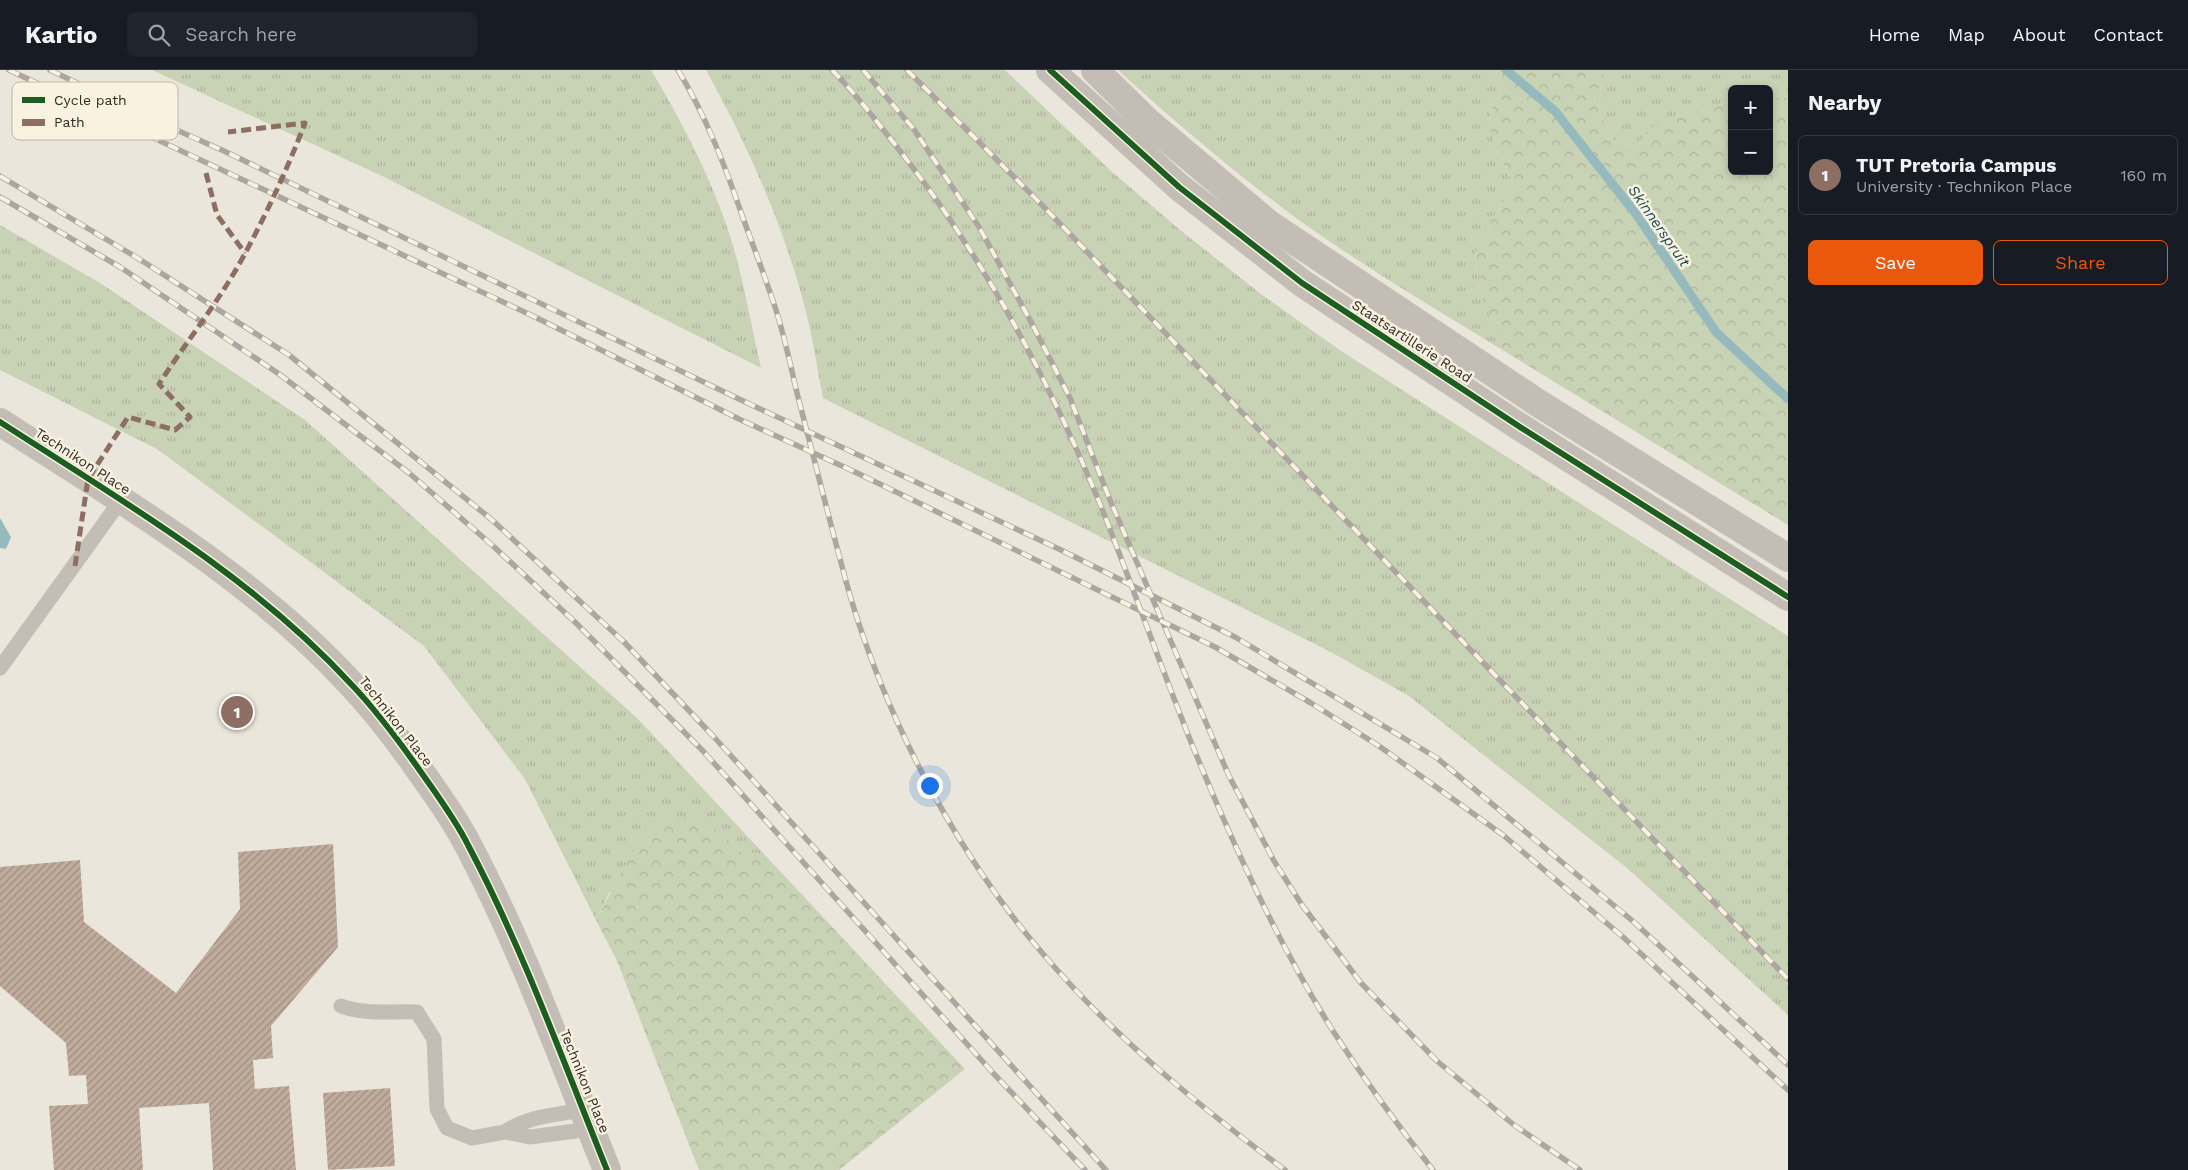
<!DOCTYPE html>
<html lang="en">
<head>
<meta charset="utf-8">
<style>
	body { margin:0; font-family:"Work Sans",sans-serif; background:#20242c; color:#f1f3f6 }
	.controls { position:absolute; right:15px; top:15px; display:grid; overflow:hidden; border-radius:8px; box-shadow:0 2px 8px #0003 }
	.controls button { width:45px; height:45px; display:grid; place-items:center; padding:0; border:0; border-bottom:1px solid #363941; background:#171b24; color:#f1f3f6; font:25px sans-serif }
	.you { position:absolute; left:929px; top:715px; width:18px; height:18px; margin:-12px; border:4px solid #fff; border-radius:50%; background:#1a73e8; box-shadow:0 0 0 8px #1a73e833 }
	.badge { display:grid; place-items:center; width:32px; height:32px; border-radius:50%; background:#ea580c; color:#fff; font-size:16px; font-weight:700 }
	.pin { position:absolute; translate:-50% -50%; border:2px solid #fff; box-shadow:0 1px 5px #0006 }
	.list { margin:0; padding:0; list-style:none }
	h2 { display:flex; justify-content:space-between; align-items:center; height:65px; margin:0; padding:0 20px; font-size:21px }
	h2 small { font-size:16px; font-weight:400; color:#9ea1a6 }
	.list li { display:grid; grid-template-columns:32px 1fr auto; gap:15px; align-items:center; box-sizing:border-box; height:80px; margin:0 10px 10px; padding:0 10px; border:1px solid #363941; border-radius:8px }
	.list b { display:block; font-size:19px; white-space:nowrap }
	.list p { margin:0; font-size:16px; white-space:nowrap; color:#9ea1a6 }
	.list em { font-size:16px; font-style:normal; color:#9ea1a6 }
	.actions { display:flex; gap:10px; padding:15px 20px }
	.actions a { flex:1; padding:11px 0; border:1px solid #ea580c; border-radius:8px; text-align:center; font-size:18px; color:#ea580c }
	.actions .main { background:#ea580c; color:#fff }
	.icon { flex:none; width:28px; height:28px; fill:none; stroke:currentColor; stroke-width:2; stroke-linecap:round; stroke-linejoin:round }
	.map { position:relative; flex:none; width:1788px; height:1100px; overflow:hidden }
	header { display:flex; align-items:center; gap:30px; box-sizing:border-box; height:70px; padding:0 25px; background:#171b24; border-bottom:1px solid #363941 }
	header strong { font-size:24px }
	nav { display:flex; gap:28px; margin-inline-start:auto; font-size:18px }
	.search { width:350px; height:45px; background:#20242c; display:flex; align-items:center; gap:12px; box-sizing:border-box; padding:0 18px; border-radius:8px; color:#9ea1a6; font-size:19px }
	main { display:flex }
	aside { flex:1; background:#171b24 }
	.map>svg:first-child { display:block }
	.grass { fill:url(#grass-tufts) }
	.forest { fill:url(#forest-crowns) }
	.water { fill:#96b9be }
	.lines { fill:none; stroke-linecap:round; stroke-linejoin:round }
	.stream { stroke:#96b9be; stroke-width:9 }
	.building { fill:url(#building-hatch) }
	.service { stroke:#c3bdb5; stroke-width:15 }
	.minor { stroke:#c3bdb5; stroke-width:28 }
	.tertiary { stroke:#c3bdb5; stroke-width:28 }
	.rail-casing { stroke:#aba69f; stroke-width:5.5 }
	.rail { stroke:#faf2e1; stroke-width:4; stroke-dasharray:11; stroke-linecap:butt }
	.quiet { stroke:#8d6e63; stroke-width:5; stroke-dasharray:10 5; stroke-linecap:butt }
	.cycleway-casing { stroke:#faf2e1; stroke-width:9 }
	.cycleway { stroke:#1b5e20; stroke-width:6 }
	.labels { text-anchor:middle; stroke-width:5; stroke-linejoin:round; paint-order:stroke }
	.street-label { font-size:14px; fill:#342b24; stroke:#faf2e1 }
	.water-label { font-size:15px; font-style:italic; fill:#174a57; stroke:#faf2e1 }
	.key { fill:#faf2e1; stroke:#bfb6a8; stroke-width:1 }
	.key-label { font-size:14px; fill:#342b24 }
</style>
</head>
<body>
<header>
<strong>Kartio</strong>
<div class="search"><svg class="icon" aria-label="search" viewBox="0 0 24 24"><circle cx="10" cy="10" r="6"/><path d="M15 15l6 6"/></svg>Search here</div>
<nav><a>Home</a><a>Map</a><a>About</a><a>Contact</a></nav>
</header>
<main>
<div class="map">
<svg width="1788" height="1100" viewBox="0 0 1788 1100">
	<defs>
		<pattern id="grass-tufts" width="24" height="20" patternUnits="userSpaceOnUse" patternTransform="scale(1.25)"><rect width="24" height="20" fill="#c8d2b4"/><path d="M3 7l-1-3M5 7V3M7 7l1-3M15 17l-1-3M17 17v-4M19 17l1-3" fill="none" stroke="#acb49b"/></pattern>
		<pattern id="forest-crowns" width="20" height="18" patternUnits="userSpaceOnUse" patternTransform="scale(1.25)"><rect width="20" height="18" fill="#c8d2b4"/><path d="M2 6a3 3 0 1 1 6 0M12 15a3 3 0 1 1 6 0" fill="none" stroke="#acb49b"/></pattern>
		<pattern id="building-hatch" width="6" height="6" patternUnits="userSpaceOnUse" patternTransform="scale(1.25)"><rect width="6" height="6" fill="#c0ac9c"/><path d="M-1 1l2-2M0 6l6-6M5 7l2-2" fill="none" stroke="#9d8c7f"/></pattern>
	</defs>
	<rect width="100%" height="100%" fill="#ebe6db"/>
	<path class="grass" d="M152 0H651C684 55 716 117 734 179 745 218 752 259 761 298L382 106Z
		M706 0H1005L1111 101 1185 164 1261 224 1341 281 1788 566V945L1627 798 1409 626 1329 581 823 328C817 298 813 268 805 238 783 154 748 76 706 0Z
		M1118 0H1501C1504 26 1496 24 1490 45 1486 64 1506 98 1514 116L1491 150 1487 165 1475 183 1479 220 1504 281C1434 238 1363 196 1296 148 1234 102 1175 52 1118 0Z
		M1607 0H1788V28L1769 27V19H1732V31C1709 40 1672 43 1654 57 1647 62 1641 71 1635 77L1615 72 1599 42 1601 10Z
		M0 155 100 213 305 350 637 648 764 784 742 783 723 764 609 823 596 850 525 709 424 576 157 379 0 300Z"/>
	<path class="forest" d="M1501 0H1607L1601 10 1599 42 1615 72 1635 77C1641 71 1646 62 1653 57 1672 43 1709 40 1732 31V101H1769V27L1788 28V455L1504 281 1479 220 1475 183 1487 165 1491 150 1514 116C1506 97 1485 64 1490 45 1496 24 1504 26 1501 0Z
		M695 747 723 764 742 783 764 784 965 999 839 1100H699L617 891 596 850 638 771 662 751Z"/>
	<path class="water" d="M0 448 11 467 6 479 0 478Z"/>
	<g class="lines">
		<path class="stream" d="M1506 0 1555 41 1636 144 1716 262 1788 329"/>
	</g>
	<path class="building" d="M333 774 338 877 271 956 273 988 253 990 255 1019 289 1016 296 1100H213L209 1033 139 1038 143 1100H54L49 1036 88 1034 86 1005 69 1006 66 973 0 916V797L80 790 84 852 176 923 240 839 238 782Z
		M390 1018 395 1096 328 1100 323 1023Z"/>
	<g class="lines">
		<path class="service" d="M0 598 121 430
			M341 936C365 945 392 941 417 942L434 969 437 1039 447 1058 472 1068 505 1062 530 1067 591 1059
			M505 1062C527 1046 557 1045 583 1040"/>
		<path class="minor" d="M0 352C122 431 252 506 351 614 375 639 396 667 416 695 434 721 454 747 468 775 523 879 563 991 607 1100"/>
		<path class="tertiary" d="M1050 0 1179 117 1302 213 1520 357 1788 527
			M1095 0 1148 52 1269 154 1538 333 1788 488"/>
		<g class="rail-casing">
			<path id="rail" d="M9 0 535 247 739 349 853 401 1215 577 1311 633 1379 676 1503 765 1623 867 1788 1020
				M50 0 154 50 224 81 739 329 1061 480 1235 567 1437 688 1635 853 1788 995
				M678 0C707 48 725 96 743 148 754 178 766 209 776 240 785 268 791 298 798 327 815 392 831 457 849 522 886 649 957 785 1044 885 1114 967 1199 1036 1285 1100
				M832 0C853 21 871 44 889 67 977 176 1044 299 1098 429 1131 511 1160 595 1193 677 1233 774 1277 872 1333 961 1364 1009 1398 1056 1433 1100
				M863 0 913 58 979 157 1030 250 1070 328 1110 430 1229 706 1274 791 1302 835 1361 913 1437 991 1514 1055 1580 1100
				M907 0 1041 134 1788 909
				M0 106 136 187 289 285 491 449 624 572 714 667 1106 1100
				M0 127 120 197 279 304 409 403 492 475 575 552 703 681 994 1004 1085 1100"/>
		</g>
		<use href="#rail" class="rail"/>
		<path class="quiet" d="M206 103 217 145 245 183
			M75 496 88 409 128 347 175 360 190 347 159 314C186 272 218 233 242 189 266 145 287 100 305 53L228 62"/>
		<g class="cycleway-casing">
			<path id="cycleway" d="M1050 0 1179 117 1302 213 1520 357 1788 527
				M0 352C122 431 252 506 351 614 375 639 396 667 416 695 434 721 454 747 468 775 523 879 563 991 607 1100"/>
		</g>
		<use href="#cycleway" class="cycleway"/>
	</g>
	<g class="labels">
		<g class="street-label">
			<text transform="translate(1412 271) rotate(33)" y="5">Staatsartillerie Road</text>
			<text transform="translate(83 391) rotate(33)" y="5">Technikon Place</text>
			<text transform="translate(396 651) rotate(52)" y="5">Technikon Place</text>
			<text transform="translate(585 1011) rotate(68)" y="5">Technikon Place</text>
		</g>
		<g class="water-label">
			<text transform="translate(1659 156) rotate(55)" y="5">Skinnerspruit</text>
		</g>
	</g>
	<rect x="12" y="12" width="166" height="58" rx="8" class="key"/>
	<rect x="22" y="27" width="23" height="6" fill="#1b5e20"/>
	<rect x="22" y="49" width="23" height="7" fill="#8d6e63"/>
	<g class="key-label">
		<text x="54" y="35">Cycle path</text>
		<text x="54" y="57">Path</text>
	</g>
</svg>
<div class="controls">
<button>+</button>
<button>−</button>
</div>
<div class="you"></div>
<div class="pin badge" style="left:237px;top:642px;background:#8d6e63">1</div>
</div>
<aside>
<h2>Nearby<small></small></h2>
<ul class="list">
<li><span class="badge" style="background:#8d6e63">1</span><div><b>TUT Pretoria Campus</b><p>University · Technikon Place</p></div><em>160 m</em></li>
</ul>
<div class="actions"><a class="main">Save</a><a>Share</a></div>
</aside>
</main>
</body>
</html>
